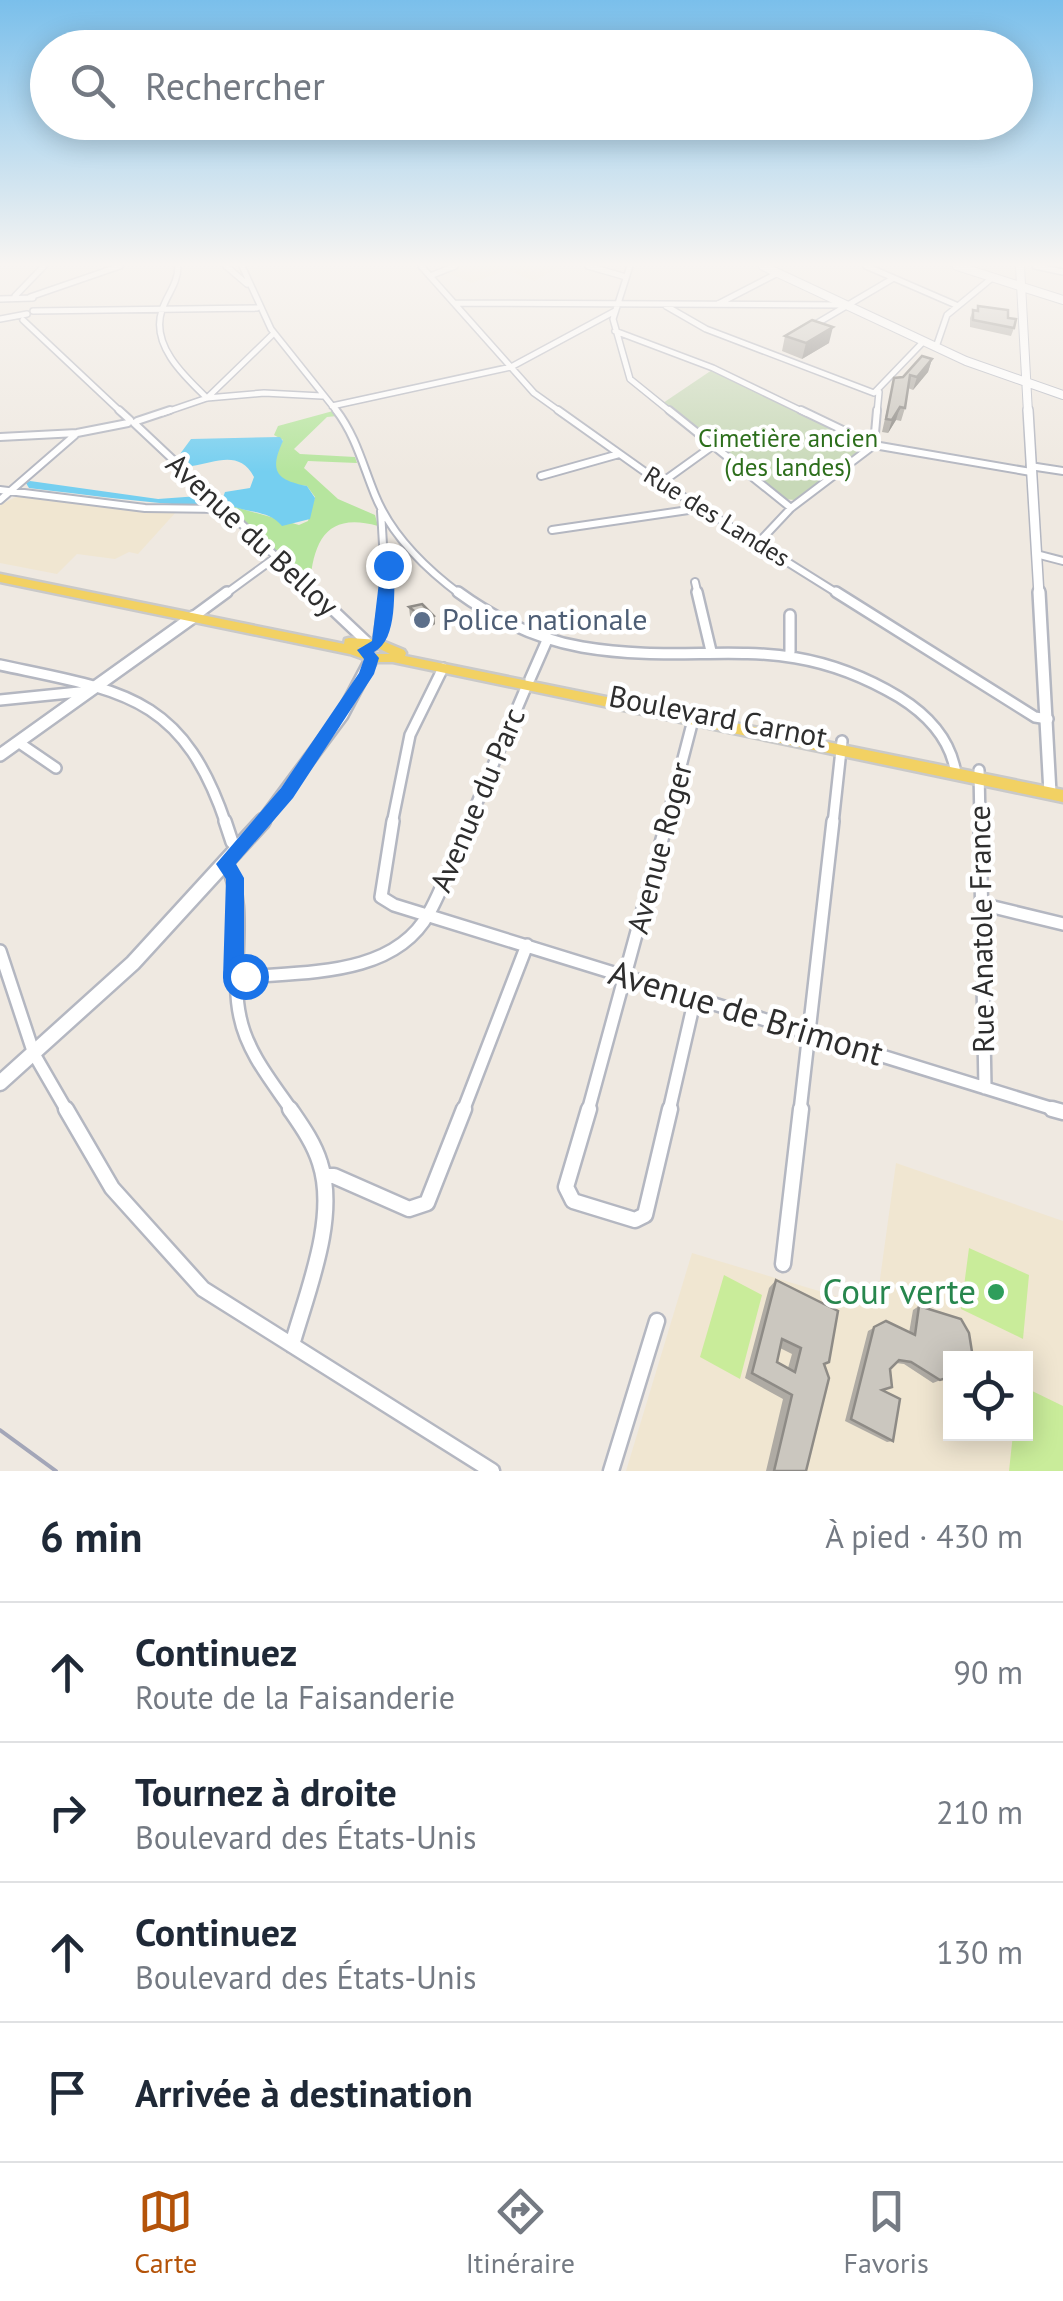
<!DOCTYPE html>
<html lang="fr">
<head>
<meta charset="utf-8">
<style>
	body { margin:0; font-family:"PT Sans",sans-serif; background:#f6f6f7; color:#1f2937 }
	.controls { position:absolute; right:30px; bottom:30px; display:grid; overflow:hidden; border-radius:0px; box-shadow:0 5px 25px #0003 }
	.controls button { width:90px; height:90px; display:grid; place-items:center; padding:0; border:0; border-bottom:2px solid #e0e1e3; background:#fff; color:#1f2937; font:50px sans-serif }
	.stop { position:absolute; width:30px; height:30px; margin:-22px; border:8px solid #1a73e8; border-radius:50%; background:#fff }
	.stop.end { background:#1a73e8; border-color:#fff; box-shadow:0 2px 10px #0008 }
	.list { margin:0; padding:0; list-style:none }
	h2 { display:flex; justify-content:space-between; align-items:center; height:130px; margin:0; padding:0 40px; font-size:42px }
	h2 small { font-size:32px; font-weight:400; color:#747a83 }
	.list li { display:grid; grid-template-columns:65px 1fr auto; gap:30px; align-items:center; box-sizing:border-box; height:140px; padding:0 40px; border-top:2px solid #e0e1e3 }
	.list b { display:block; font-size:38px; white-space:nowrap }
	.list p { margin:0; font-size:32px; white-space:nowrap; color:#747a83 }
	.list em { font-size:32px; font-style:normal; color:#747a83 }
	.icon { flex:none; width:55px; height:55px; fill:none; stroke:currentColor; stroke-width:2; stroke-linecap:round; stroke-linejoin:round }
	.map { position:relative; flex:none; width:1063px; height:1471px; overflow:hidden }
	.search { position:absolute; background:#fff; box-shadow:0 5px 25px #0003; left:30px; right:30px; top:30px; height:110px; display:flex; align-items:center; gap:25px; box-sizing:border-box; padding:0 35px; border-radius:55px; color:#747a83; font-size:38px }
	.sheet { height:690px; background:#fff }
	nav { display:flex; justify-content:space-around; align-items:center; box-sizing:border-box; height:140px; border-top:2px solid #e0e1e3; background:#fff; font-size:28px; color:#747a83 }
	nav a { display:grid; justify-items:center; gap:5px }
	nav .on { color:#b45309 }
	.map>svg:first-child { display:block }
	.education { fill:#f0e6d1; fill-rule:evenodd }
	.green { fill:#b6e59e }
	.cemetery { fill:#c8d9b8 }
	.pitch { fill:#c9ec9a }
	.water { fill:#75cff0 }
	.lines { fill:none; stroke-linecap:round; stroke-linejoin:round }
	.minor-far4-casing { stroke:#b4b7c1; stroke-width:8 }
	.minor-far3-casing { stroke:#b4b7c1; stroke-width:10 }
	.minor-far2-casing { stroke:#b4b7c1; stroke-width:14 }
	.minor-far1-casing { stroke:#b4b7c1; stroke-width:16 }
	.minor-casing { stroke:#b4b7c1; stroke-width:19 }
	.tertiary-far3-casing { stroke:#b4b7c1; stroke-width:10 }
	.tertiary-far2-casing { stroke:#b4b7c1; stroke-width:12 }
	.tertiary-far1-casing { stroke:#b4b7c1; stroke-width:16 }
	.tertiary-casing { stroke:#b4b7c1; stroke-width:19 }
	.primary-casing { stroke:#c9c9c9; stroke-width:5 }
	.minor-far4 { stroke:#fff; stroke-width:5 }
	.minor-far3 { stroke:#fff; stroke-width:6 }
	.minor-far2 { stroke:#fff; stroke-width:9 }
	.minor-far1 { stroke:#fff; stroke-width:11 }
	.minor { stroke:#fff; stroke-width:14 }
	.tertiary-far3 { stroke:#fff; stroke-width:8 }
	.tertiary-far2 { stroke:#fff; stroke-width:9 }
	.tertiary-far1 { stroke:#fff; stroke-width:11 }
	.tertiary { stroke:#fff; stroke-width:14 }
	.primary { fill:#f2d163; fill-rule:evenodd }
	.rail { stroke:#a3a6b8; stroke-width:4 }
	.wall { fill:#afaba4; fill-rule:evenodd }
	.shaded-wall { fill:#8e8b86 }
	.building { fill:#cbc7bf; stroke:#8e8b86; stroke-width:2.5; fill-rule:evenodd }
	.route { fill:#1a73e8 }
	.service-dot { fill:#5c6f8a; stroke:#fff; stroke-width:4 }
	.leisure-dot { fill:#2e9e5b; stroke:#fff; stroke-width:4 }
	.labels { text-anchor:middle; stroke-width:9; stroke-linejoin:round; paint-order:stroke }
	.far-park-label { font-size:25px; fill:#2c6e1b; stroke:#fff }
	.far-street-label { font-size:25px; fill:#2e2e2e; stroke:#fff }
	.street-label { font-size:30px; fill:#2e2e2e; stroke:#fff }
	.service-label { font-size:30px; fill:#4e5e75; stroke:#fff; text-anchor:start }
	.near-street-label { font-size:35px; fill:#2e2e2e; stroke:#fff }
	.near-leisure-label { font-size:35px; fill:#27864d; stroke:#fff; text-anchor:end }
</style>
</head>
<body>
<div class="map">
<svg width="1063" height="1471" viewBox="0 0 1063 1471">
	<rect width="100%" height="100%" fill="#efe9e1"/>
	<path class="education" d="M461 266H562L534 281 506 270 472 283 445 272Z
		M20 495 155 511 176 512 138 554 129 552 115 559 77 554 57 574 0 563V505Z
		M896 1163 1063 1221V1471H626L692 1253 876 1308ZM950 1358H1026V1434H950Z"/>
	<path class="green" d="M333 411 337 416 327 417 294 449 300 454 355 457 357 463 308 461 304 468 338 499 375 515 378 526C328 512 314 539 310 583L228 505 299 525 308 521 315 497 307 486C288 483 276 483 273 461L283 440 274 435 278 426Z"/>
	<path class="cemetery" d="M712 370 865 443V446L795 500 783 499 663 403Z"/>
	<path class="pitch" d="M969 1248 1029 1275 1023 1339 961 1309Z
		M724 1275 762 1295 740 1379 700 1357Z
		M1026 1388 1063 1406V1471H1009L1013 1434H1026Z"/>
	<path class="water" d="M280 437 283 441C269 471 276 480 307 486L315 498 310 519 282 526C267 507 240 515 222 500L225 492 250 488 254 477C239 449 215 463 192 466L180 454 191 439Z
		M30 481 158 499 199 496 209 502 203 506C145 503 88 495 29 488L26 483Z"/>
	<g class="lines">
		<g class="minor-far4-casing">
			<path id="minor-far4" d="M178 266C178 284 167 294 162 310 150 345 185 377 207 398
				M226 266 247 284
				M242 266 271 329 338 413
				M421 266 534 393 562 413
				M588 266 626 277
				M630 266 613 319 630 379 672 413
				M866 266 956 305
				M1035 266 1063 272
				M430 276 455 266
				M15 296 44 266
				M30 297 120 266
				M0 299 33 298
				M454 303 843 305
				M718 304 778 273
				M666 306 706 329 874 393 924 341
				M33 311 257 308
				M0 319 27 314
				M23 320 122 413
				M809 328 892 279
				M615 331 713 368 806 413
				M936 347 947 315 992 278
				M207 398 264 393 322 396
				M332 406 511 367 615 311
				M163 413 207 398 272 335
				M877 413 879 392"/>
		</g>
		<g class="minor-far3-casing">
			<path id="minor-far3" d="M119 410 130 420
				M336 410C356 436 363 466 375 495 392 537 426 569 461 595
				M558 410 655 479 840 595
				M669 410 791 508
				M801 410 874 445 1031 472
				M137 421 170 410
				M134 423 317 595
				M0 437 77 433 128 423
				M874 445 877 410
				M1030 466 1063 471
				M541 476 619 454
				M661 483 711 447
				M0 490 145 508 223 509
				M0 500 75 435
				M381 511 386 595
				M552 530 702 508
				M759 542 791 508 874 445
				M1036 554 1063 561
				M695 582 698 595
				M224 595 276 557"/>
		</g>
		<g class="minor-far2-casing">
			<path id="minor-far2" d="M314 592 369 644
				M458 592C495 619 536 639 582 647 705 668 780 626 899 697 928 715 951 740 956 774
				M697 592 711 651
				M836 592 1035 717 1048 719
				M790 615V652
				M193 617 227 592
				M378 644 386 592
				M0 665C122 691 182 694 226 824
				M530 679 548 638
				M0 700 89 691
				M18 742 56 768
				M979 770 980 824
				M392 824 410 735 443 668
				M468 824 527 685
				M666 824 693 720
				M833 824 842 741"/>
		</g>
		<g class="minor-far1-casing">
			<path id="minor-far1" d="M225 821 232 842 240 848
				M393 821 381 897 394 905 1060 1111
				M980 821 985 1088
				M226 864C250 908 229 969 240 1017 247 1052 272 1082 292 1111
				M981 904 1063 924
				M0 951 34 1054 67 1111
				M234 978C299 971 393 979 429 913 445 884 456 851 469 821
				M463 1111 527 945
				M588 1111 667 821
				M669 1111 695 998
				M800 1111 833 821"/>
		</g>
		<g class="minor-casing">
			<path id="minor" d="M66 1109 112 1188 203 1289 492 1471
				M290 1109C301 1125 314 1143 320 1163 338 1218 307 1292 292 1345
				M589 1109 566 1187 573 1201 635 1220 645 1215 670 1109
				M1052 1109 1063 1112
				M324 1176H334L409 1209 427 1203 464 1109
				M783 1264 801 1109
				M611 1471 657 1321"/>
		</g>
		<g class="tertiary-far3-casing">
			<path id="tertiary-far3" d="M763 266 966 361 1063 395
				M957 266 1063 300
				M1020 266 1028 413"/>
		</g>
		<g class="tertiary-far2-casing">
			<path id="tertiary-far2" d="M1028 410 1039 595"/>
		</g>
		<g class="tertiary-far1-casing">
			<path id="tertiary-far1" d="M1039 592 1050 793
				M0 755 193 617
				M261 824 342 715 372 658"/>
		</g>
		<g class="tertiary-casing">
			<path id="tertiary" d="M0 1083 133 963 263 821"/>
		</g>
		<g class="primary-casing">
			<path id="primary" d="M0 574 344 644 345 639 349 638 380 640 404 650 406 653 405 656 1063 790V802L393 662H372L350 654 0 582ZM357 647 378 648 390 654H373Z"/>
		</g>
		<use href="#minor-far4" class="minor-far4"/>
		<use href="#minor-far3" class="minor-far3"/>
		<use href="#minor-far2" class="minor-far2"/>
		<use href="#minor-far1" class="minor-far1"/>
		<use href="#minor" class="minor"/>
		<use href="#tertiary-far3" class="tertiary-far3"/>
		<use href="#tertiary-far2" class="tertiary-far2"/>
		<use href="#tertiary-far1" class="tertiary-far1"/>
		<use href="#tertiary" class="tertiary"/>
		<use href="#primary" class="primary"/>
		<path class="rail" d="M0 1430 56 1471"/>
	</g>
	<path class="wall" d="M978 306 1008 318 1014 328 1011 336 970 327V318L973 310 976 311Z
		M785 336 829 343 802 359 782 351Z
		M932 359 928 372 913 390 908 388 905 408 901 421 896 420 888 433 882 432 894 378 903 377Z
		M409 607 434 616 435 624 428 629 410 616Z
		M776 1280 824 1364 806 1471H766L783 1399 745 1378 769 1288ZM780 1348 792 1354 788 1368 777 1362Z
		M919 1306 950 1358V1389L943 1379 933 1383 904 1364 896 1363 890 1369 882 1390 893 1441 887 1442 845 1421 868 1331 886 1321 909 1333 913 1310Z"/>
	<path class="shaded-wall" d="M833 327 829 343 802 359 806 343Z
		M932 359 928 372 913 390 917 377Z
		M900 407 896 420 888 433 892 420Z
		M434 616 435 624 428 629 427 621Z"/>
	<path class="building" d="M978 306 1008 310V318L1016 319 1014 328 973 320V310L978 311Z
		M812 320 833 327 806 343 785 336Z
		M922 356 932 359 917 377 910 375 905 408 900 407 892 420 886 419 894 378 903 377Z
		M422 604 434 616 427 621 409 607Z
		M776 1280 838 1311 829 1362 824 1364 829 1378 806 1471H774L792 1395 752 1373ZM782 1339 801 1348 795 1372 777 1362Z
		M919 1306 961 1319 969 1333 973 1358H950V1377L940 1380 911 1362 899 1360 890 1369 892 1387 882 1390 900 1399 893 1441 851 1419 874 1327 886 1321 915 1335Z"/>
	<linearGradient id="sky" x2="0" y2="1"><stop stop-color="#7abfeb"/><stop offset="0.56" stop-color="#f8f5f2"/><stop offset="1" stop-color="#f8f5f2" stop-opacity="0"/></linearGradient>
	<rect width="1063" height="472" fill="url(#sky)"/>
	<path class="route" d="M388 561 395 565C393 590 399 639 374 652L379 658 374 674 293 798 236 864 244 878V967L255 976 252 983 234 987 223 978 226 879 216 864 281 788 359 673 364 659 357 650 372 641 381 565Z"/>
	<circle class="service-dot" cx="422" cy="620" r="10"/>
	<circle class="leisure-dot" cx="996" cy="1292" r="10"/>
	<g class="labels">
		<g class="far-park-label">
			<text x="788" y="447">Cimetière ancien<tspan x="788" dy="29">(des landes)</tspan></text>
		</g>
		<g class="far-street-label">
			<text transform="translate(717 516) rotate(32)" y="9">Rue des Landes</text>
		</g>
		<g class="street-label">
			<text transform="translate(252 535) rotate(43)" y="10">Avenue du Belloy</text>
			<text transform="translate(718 717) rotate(11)" y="10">Boulevard Carnot</text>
			<text transform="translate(478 800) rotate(-67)" y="10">Avenue du Parc</text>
			<text transform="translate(660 848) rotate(-75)" y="10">Avenue Roger</text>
			<text transform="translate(982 929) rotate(-91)" y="10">Rue Anatole France</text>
		</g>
		<g class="service-label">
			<text x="442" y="630">Police nationale</text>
		</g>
		<g class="near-street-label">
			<text transform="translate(746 1013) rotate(17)" y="12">Avenue de Brimont</text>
		</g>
		<g class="near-leisure-label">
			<text x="976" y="1304">Cour verte</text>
		</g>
	</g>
</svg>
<div class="controls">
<button><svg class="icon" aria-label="locate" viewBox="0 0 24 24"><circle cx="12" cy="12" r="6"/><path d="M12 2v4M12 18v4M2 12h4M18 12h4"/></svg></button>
</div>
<div class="stop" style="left:245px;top:976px"></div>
<div class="stop end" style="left:388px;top:565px"></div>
<div class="search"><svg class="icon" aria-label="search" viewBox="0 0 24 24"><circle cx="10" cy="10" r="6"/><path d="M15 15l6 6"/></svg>Rechercher</div>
</div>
<section class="sheet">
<h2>6 min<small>À pied · 430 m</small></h2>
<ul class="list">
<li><svg class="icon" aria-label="ahead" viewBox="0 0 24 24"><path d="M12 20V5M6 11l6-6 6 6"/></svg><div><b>Continuez</b><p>Route de la Faisanderie</p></div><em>90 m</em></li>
<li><svg class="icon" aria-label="right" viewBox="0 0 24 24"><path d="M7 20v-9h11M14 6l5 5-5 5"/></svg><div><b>Tournez à droite</b><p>Boulevard des États-Unis</p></div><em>210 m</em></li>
<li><svg class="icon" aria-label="ahead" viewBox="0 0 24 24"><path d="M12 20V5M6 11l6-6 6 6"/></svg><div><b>Continuez</b><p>Boulevard des États-Unis</p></div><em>130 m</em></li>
<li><svg class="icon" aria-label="arrive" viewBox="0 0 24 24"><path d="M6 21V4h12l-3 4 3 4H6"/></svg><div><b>Arrivée à destination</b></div></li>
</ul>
</section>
<nav>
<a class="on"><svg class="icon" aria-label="map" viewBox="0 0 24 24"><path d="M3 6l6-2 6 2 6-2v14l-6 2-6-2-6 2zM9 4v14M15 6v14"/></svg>Carte</a>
<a><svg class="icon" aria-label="directions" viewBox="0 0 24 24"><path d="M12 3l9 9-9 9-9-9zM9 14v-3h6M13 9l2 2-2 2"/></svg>Itinéraire</a>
<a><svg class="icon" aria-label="saved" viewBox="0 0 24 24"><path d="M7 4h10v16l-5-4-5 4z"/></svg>Favoris</a>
</nav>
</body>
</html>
